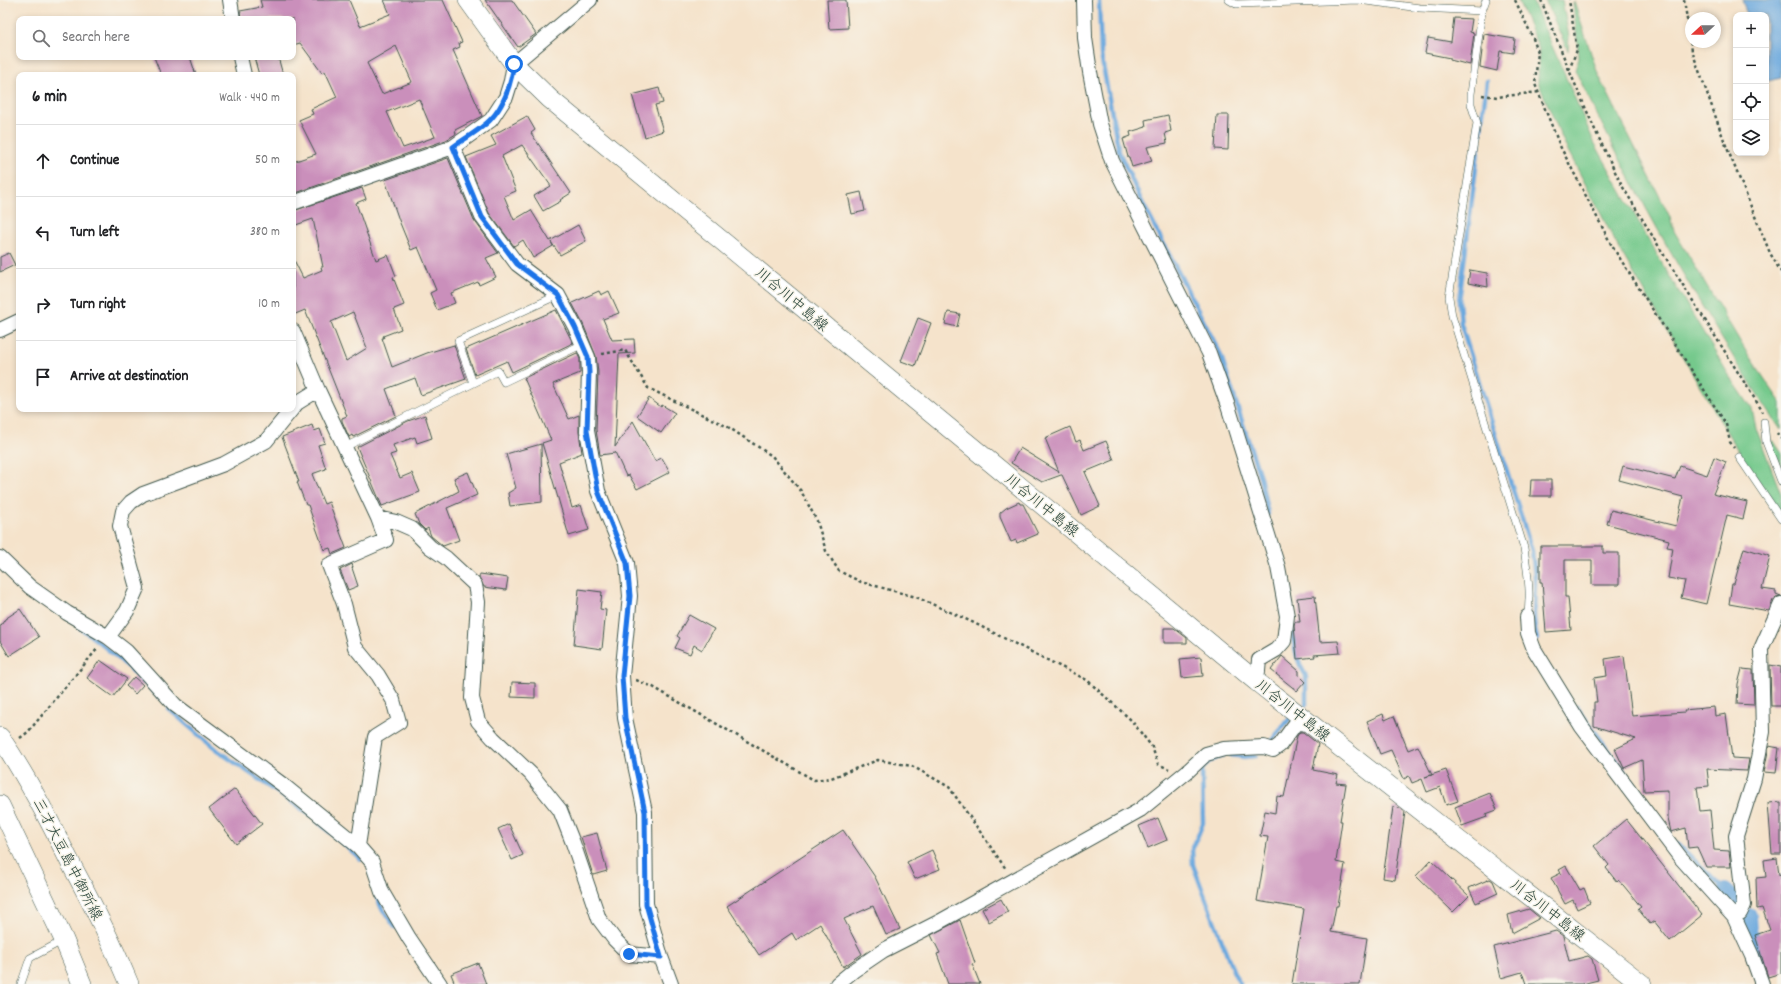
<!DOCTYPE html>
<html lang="en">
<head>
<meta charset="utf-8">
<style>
	body { margin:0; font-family:Dekko,"Klee One",sans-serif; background:#f6f6f6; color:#202124 }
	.controls { position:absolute; right:12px; top:12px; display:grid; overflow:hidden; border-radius:8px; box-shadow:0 2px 6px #0003 }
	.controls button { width:36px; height:36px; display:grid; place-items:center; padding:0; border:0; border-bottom:1px solid #e0e0e0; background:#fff; color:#202124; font:20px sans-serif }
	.compass { position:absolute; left:1685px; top:12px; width:36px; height:36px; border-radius:50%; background:#fff; box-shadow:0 2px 6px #0003; rotate:249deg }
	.stop { position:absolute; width:12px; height:12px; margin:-9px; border:3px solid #1a73e8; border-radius:50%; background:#fff }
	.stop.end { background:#1a73e8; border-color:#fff; box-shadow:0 1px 4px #0008 }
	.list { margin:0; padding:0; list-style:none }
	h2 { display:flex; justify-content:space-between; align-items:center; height:52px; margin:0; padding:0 16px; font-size:17px }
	h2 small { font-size:13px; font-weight:400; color:#757577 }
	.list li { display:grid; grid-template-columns:26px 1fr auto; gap:12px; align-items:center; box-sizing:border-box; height:72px; padding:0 16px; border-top:1px solid #e0e0e0 }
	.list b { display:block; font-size:15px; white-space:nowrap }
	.list em { font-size:13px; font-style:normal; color:#757577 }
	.icon { flex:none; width:22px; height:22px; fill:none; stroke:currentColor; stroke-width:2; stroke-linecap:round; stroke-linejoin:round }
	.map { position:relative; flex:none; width:1781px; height:984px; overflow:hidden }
	.search { position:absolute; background:#fff; box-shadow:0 2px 6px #0003; left:16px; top:16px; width:280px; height:44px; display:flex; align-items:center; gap:10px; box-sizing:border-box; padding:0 14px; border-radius:8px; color:#757577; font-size:15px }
	.panel { position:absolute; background:#fff; box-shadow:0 2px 6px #0003; left:16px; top:72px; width:280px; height:340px; border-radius:8px }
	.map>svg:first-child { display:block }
	.green { fill:#75c98c; stroke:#4a8360 }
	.water { fill:#6ca9de; stroke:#467389 }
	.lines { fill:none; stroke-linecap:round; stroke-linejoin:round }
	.stream { stroke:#6ca9de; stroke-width:4.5 }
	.canal { stroke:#6ca9de; stroke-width:16 }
	.building { fill:#ca8fbb; fill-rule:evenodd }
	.lane-casing { stroke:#3f564b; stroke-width:8 }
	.street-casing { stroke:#3f564b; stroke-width:16 }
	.secondary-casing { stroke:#3f564b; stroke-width:20 }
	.path { stroke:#3f564b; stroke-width:2.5; stroke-dasharray:3 3; stroke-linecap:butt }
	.lane { stroke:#fff; stroke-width:7 }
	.street { stroke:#fff; stroke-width:14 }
	.secondary { stroke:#fff; stroke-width:19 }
	.route { stroke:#1a73e8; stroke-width:5 }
	.labels { text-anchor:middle; stroke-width:3; stroke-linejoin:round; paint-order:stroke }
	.street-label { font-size:15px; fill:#1f3d34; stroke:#f7f3e8 }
</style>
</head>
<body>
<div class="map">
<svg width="1781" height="984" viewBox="0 0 1781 984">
	<rect width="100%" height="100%" fill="#f7f3e8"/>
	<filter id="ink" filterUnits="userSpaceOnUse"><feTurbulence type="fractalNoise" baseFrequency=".025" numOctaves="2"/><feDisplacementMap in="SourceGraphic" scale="8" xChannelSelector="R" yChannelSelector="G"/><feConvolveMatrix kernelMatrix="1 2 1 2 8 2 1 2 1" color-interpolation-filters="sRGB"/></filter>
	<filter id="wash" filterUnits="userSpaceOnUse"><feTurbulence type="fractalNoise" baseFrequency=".012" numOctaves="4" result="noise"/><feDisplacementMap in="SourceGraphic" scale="16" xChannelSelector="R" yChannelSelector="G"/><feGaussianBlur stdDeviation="0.9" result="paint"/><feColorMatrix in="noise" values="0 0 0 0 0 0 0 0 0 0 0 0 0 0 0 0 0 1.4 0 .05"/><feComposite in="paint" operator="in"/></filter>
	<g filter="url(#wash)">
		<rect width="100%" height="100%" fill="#f5e3cb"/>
		<path class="green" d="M1518 0H1532L1594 142 1660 260 1727 372 1752 409 1756 428 1781 494V515L1744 461 1617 245 1565 145 1538 82 1539 49Z
			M1545 0H1562L1569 37 1568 51Z
			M1574 2 1598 74 1670 217 1674 231 1747 353 1781 403V430C1703 315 1635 194 1575 70L1579 57 1573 4Z
			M1773 440 1781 452V469L1771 442Z"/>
		<path class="water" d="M1742 0H1781V78L1768 81 1766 77V15H1747Z"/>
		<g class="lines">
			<path class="stream" d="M1099 0 1101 55 1119 152 1141 200 1220 353 1260 477 1268 514
				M1487 81 1459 301 1461 324 1532 551C1533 561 1535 572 1535 582 1535 601 1532 620 1537 639
				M79 627C108 648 134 671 159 697
				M1291 627 1296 653 1300 665 1306 676V705
				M1577 707 1640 793
				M169 709 214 748 310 815
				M1272 740 1290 718
				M1231 755 1244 757 1256 756
				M1222 756 1208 762 1202 769 1203 823 1192 850 1193 865 1234 973 1240 984
				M317 821 361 859
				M1678 844 1725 891
				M377 895 381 907 395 927"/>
			<path class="canal" d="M1725 891 1735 900
				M1749 916 1750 931 1763 969"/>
		</g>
		<g id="blocks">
			<path class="building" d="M260 0H349L360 26 390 14 384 0H443L462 42 459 43 460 47 453 50 482 116 455 130 456 134 446 140 293 194V162L316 154 299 120 313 114 311 109 337 97 325 71 322 73 300 43 293 45V19H241L240 11 262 7ZM396 46 412 82 382 94 367 63ZM419 99 435 137 403 148 387 112Z
				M485 0H512L536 34 518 47Z
				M827 0H846L848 28 829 29Z
				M1454 18 1472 19 1470 32 1474 33 1470 65 1450 60V58L1425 53 1428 38 1451 42Z
				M1484 34 1515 39 1513 53 1500 51 1497 71 1480 67Z
				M154 57H190L196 75H161Z
				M254 57H278L283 75H259Z
				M659 88 663 103 655 105 663 131 645 137 632 95Z
				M1168 115 1171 131 1165 133 1167 143 1147 147 1152 161 1132 167 1129 157H1128L1123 139 1131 136 1130 132 1146 127 1145 120Z
				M1217 115H1229L1228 150 1215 149Z
				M527 116 535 130 531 133 571 193 560 200 561 201 543 211 534 196 551 186 522 145 502 156 516 191 504 196 514 220 531 210 550 241 578 225 586 241 560 255 551 242 553 246 533 258 523 240 514 246 489 213 466 157 496 145 491 136Z
				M448 158 474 220 498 253 486 258 496 277 479 285 478 282 451 293 455 303 437 310 430 293 436 290 418 247 411 250 400 223 385 180Z
				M362 188 366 199 356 203 376 260 388 255 396 276 393 277 404 305 394 309 401 329 383 336 384 338H382L392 367 427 353 454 345 466 379 421 395 415 378 386 389 396 416 353 437 352 435 349 437 342 421V418L347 416 305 310 293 315V258L303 278 322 270 321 267H323L313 219 293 226V211ZM353 312 367 348 346 361 331 322Z
				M861 192 865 211 852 214 848 195Z
				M9 253 15 265 0 272V257Z
				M1470 270 1487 273 1488 287 1468 283Z
				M599 291 601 295 609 291 619 313 603 319 612 340 634 339 635 353 619 354 615 447 633 421 655 461 662 458 670 472 637 489 629 475 626 476 615 452V453L600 455 596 430 598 372 596 356 583 324 572 303Z
				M556 310 573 343 512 372 507 361 475 375 466 349Z
				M948 312 960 314 957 327 945 324Z
				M918 318 931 323 915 366 901 361Z
				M577 353 580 359V373L553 384 569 419 579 415V432L582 453 559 462 572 508 581 505 589 530 569 536 542 443 551 440 524 378Z
				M649 398 661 407 662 405 675 413 661 433 637 416Z
				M425 415 432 438 417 443 415 437 393 445 396 453 390 455 400 478 412 473 420 492 382 506 357 447 408 421Z
				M312 425 314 431 320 429 325 443 318 445 326 469 312 474 324 504 329 502 346 548 332 554 330 548 324 550 308 505H306L297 482H299L282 437Z
				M1070 427 1076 442 1080 440 1084 450 1106 441 1114 460 1085 472 1100 506 1081 515 1062 475H1061L1042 482 1011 463 1020 448 1059 472 1045 438Z
				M541 444 542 502 510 506 508 493 516 488 506 454Z
				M1714 457 1726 462 1713 494 1747 502 1743 519 1727 515 1706 604 1681 598 1685 581 1668 578 1673 548 1667 547 1669 540 1607 524 1611 510 1676 526 1683 497 1619 480 1623 466 1675 479 1680 466 1707 475Z
				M468 472 477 495 447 508 459 540 443 546 431 536 428 528 425 530 419 524 415 514 459 491 454 478Z
				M1531 480H1551V496H1530Z
				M1019 502 1020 504H1023L1038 534 1017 543 1016 540 1011 542 1000 517V513L1006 508Z
				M1540 546H1603V553H1619V585H1592V560H1565V597H1568L1571 630 1546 632 1542 582H1540Z
				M1744 548 1770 556 1762 589 1776 591V594L1781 596 1776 597 1773 600 1769 611 1729 604 1732 584H1734Z
				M352 564 353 567 352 568 358 586 348 590 340 570Z
				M480 574 508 578 506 590 484 587 479 577Z
				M579 589 602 592 600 609 606 610 602 649 574 645Z
				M1315 596 1320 642 1338 641 1340 653 1314 655 1315 657 1297 659 1294 626 1295 622H1300L1297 598Z
				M20 609 39 637 9 656 0 641V627L5 619Z
				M689 615 714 629 702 650 694 645 690 654 675 648 680 638 677 636Z
				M1164 628H1174L1187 638V643H1164Z
				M1282 656 1299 671V676L1305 682 1297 691 1271 670Z
				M1624 656 1632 716 1685 712 1684 710 1714 707 1715 716 1726 714 1732 758 1749 759 1747 771 1707 769 1709 786 1697 787 1700 811 1710 810 1714 850 1729 851 1731 867H1706L1697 847 1688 848 1686 828 1671 832 1668 819V790L1644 791 1642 760 1624 768 1615 749 1636 739 1594 726V702H1597L1594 678 1607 676 1605 659Z
				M1201 657 1203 676 1182 678 1180 659Z
				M100 660 127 679 113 697 87 678Z
				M1770 665 1781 667V706H1771Z
				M1742 669 1753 670 1754 705 1737 704 1738 684Z
				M134 677 143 685 135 694 126 686Z
				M512 682 535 683V698L511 697Z
				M1383 714 1385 720 1394 716 1408 750 1418 746 1432 775 1425 777 1446 770 1458 801 1446 805 1440 787 1427 792 1422 779 1412 783 1409 776 1404 779 1391 750 1380 754 1367 721Z
				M1300 732H1303L1318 744 1313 770 1338 775 1336 783 1346 784 1340 821H1342L1336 862 1345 864 1338 906H1336L1331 932 1367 938 1360 984H1292L1304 909 1257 901 1268 837 1260 836 1265 811 1275 813 1277 796 1284 797 1297 736Z
				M1769 746 1779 748 1776 773 1764 772Z
				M235 789 262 824 236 844 209 809Z
				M1490 793 1497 810 1486 814 1487 817 1462 826 1455 807Z
				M1781 802V854H1772L1768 803Z
				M1393 807 1400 808 1405 812 1395 880 1383 878Z
				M1158 818 1167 840 1148 848 1139 826Z
				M1626 819 1702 915 1670 941 1654 921 1650 924 1638 909 1641 907 1619 880 1617 882 1606 868 1609 865 1594 846Z
				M509 824 523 855 512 860 498 829Z
				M843 830 875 877 900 929 886 935 873 906 844 919 862 954 843 967 820 924 796 940 792 933 759 955 727 906Z
				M597 833 607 871 593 875 581 837Z
				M932 850 940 869 915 879 907 862Z
				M1777 858 1779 875 1781 874V973L1768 977 1755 935 1770 930 1762 908 1757 909 1756 878 1766 877 1764 860Z
				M1431 860 1469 896 1453 912 1416 876Z
				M1566 866 1580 890 1584 888 1590 903 1577 909 1573 900 1565 904 1551 878 1561 873 1559 870Z
				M1490 879 1493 881 1498 893 1476 903 1469 888Z
				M1001 899 1008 912 989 922 982 909Z
				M1529 909 1540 918 1512 933 1508 915Z
				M960 920 975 963 972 964 980 984H948L937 954 940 953 931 935Z
				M1556 931 1563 936 1569 961 1588 956 1592 959 1598 980 1582 984H1526L1522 972 1501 978 1494 947Z
				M478 963 486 984H455L451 974Z"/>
		</g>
	</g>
	<g filter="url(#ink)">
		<use href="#blocks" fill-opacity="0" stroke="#3f564b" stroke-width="1"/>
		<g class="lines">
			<g class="lane-casing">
				<path id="lane" d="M1229 0 1236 4 1358 0 1420 8 1482 11
					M1486 0 1482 11 1471 94V104L1477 123 1449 297 1452 316 1524 548C1527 570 1532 595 1527 617
					M473 383 458 341 558 295
					M1764 422 1766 442 1781 481
					M345 447 498 371 504 382 583 344
					M1739 457 1781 519
					M21 984 30 958 64 940"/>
			</g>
			<g class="street-casing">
				<path id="street" d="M230 0 233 19
					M1084 0 1085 38 1090 72 1100 124 1112 161 1209 353 1228 406 1278 567 1287 616 1284 641 1276 650 1259 660 1257 682
					M240 57 244 75
					M453 147 482 217 517 264 558 295 575 327 588 357 589 372 587 431 598 491 627 563 630 596 622 676 625 718 645 812 646 904 661 957 671 984
					M293 203 453 147 491 120 506 97 511 81 514 64 590 0
					M0 330 19 321
					M293 331 318 390 378 518 386 540 329 565 344 604 355 647 378 675 393 700 399 722 375 737 358 846
					M293 408 297 403 318 390
					M378 518 396 522 412 529 430 547 446 558 475 585 478 602 472 698 478 721 493 738 531 774 560 810 573 843 599 919 614 939 629 954 661 957
					M0 558 30 587 67 613 108 637 126 651 175 705 283 785 358 846 372 862 382 892 409 938 440 984
					M1527 617 1528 633 1534 649 1582 727 1680 857 1734 917 1752 956 1762 984
					M108 637 127 611 137 588 120 526 123 511 131 502 143 494 224 464 266 441 292 409
					M1734 917 1740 913 1744 905 1736 836 1754 779 1763 732 1761 649 1781 604
					M837 984 853 971 884 950 939 922 1140 810 1189 770 1206 754 1224 749 1264 747 1273 750 1280 745 1296 723 1312 724"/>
			</g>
			<g class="secondary-casing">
				<path id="secondary" d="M468 0 514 64 550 99 1257 682 1642 984
					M0 737C27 777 49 820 71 864 92 903 112 943 129 984
					M0 805 64 940 82 984"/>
			</g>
			<path class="path" d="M1515 0 1532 36 1538 52 1535 84 1560 146 1612 246 1726 424 1730 442 1734 448
				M1541 0 1569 70 1596 132 1621 184 1664 255 1763 412
				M1684 0 1692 51 1725 143 1770 253 1781 272
				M1569 70 1577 50 1569 0
				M1482 95 1497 97 1539 92
				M602 354 625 350 648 388 728 427 772 456 801 491 817 521 826 551 839 571 861 582 916 597 970 621 1087 680 1131 720 1152 747 1158 764 1169 769
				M1777 433 1781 439
				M636 680 653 687 814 780 831 778 878 760 912 766 949 787 1006 869
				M20 738 28 732 98 648"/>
			<use href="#lane" class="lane"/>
			<use href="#street" class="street"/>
			<use href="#secondary" class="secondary"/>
		</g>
	</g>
	<g class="lines" filter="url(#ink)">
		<path class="route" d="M514 64C511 84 505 104 491 119 482 129 464 139 453 147L482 217 517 264 558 295 575 327 588 357 589 372 587 431 598 491 627 563 630 596 622 676 625 718 645 812 646 904 661 957 629 954"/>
	</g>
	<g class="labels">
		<g class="street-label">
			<text transform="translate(792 299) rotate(40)" y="5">川合川中島線</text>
			<text transform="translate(1042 505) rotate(39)" y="5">川合川中島線</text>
			<text transform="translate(1293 710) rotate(38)" y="5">川合川中島線</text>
			<text transform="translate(68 859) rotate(63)" y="5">三才大豆島中御所線</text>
			<text transform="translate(1548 910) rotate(38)" y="5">川合川中島線</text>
		</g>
	</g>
</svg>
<div class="controls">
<button>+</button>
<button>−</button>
<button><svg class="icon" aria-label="locate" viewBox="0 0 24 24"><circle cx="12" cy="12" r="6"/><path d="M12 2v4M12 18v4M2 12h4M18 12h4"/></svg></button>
<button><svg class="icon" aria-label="layers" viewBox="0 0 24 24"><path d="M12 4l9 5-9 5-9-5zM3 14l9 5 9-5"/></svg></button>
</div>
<svg class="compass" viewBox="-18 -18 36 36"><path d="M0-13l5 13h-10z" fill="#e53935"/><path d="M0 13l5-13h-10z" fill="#757577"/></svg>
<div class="stop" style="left:514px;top:64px"></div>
<div class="stop end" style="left:629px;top:954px"></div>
<div class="search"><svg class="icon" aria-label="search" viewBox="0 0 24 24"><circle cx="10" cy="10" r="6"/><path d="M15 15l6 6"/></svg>Search here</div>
<section class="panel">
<h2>6 min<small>Walk · 440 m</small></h2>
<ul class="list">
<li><svg class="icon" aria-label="ahead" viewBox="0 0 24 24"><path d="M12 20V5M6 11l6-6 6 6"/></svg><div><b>Continue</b></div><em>50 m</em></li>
<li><svg class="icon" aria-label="left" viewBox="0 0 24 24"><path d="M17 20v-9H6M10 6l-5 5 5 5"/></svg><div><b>Turn left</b></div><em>380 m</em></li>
<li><svg class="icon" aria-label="right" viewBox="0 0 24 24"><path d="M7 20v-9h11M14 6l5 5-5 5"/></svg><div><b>Turn right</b></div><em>10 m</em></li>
<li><svg class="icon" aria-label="arrive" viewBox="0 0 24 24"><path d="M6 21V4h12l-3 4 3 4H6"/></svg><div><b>Arrive at destination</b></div></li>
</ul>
</section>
</div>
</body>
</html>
